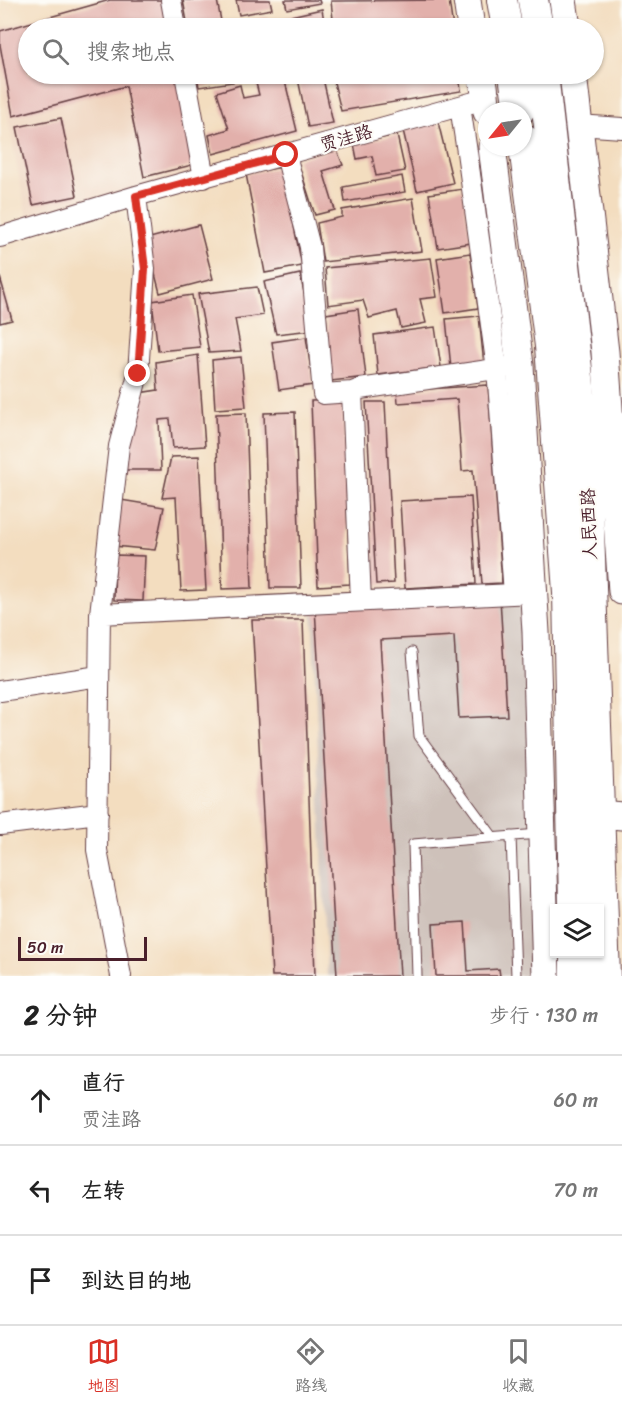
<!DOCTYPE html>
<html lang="zh">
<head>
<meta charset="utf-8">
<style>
	body { margin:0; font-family:Sriracha,"LXGW WenKai TC",sans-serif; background:#f6f6f6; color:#222 }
	.controls { position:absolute; right:18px; bottom:18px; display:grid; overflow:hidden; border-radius:0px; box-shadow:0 2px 4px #0004 }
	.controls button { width:54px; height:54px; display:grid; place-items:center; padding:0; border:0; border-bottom:2px solid #e0e0e0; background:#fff; color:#222; font:30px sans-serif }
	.compass { position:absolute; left:478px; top:102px; width:54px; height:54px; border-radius:50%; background:#fff; box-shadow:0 2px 4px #0004; rotate:240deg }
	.scale { position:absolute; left:18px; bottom:15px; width:129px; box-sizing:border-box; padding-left:6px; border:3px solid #4a1f2b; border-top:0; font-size:16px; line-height:21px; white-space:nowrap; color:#4a1f2b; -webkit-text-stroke:4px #fdfcf7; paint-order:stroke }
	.stop { position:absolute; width:18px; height:18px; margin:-14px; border:4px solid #d93025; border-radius:50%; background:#fff }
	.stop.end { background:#d93025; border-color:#fff; box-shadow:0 2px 6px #0008 }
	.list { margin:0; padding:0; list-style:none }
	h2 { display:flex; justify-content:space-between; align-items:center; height:78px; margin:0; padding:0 24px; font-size:26px }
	h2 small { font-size:20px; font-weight:400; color:#767676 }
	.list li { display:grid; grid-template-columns:39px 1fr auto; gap:18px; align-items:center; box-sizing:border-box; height:90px; padding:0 24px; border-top:2px solid #e0e0e0 }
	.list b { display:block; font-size:22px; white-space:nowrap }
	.list p { margin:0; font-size:20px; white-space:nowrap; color:#767676 }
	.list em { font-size:20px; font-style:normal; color:#767676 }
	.icon { flex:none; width:33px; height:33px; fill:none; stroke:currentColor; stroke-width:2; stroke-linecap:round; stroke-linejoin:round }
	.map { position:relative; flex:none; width:622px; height:976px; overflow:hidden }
	.search { position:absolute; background:#fff; box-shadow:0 2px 4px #0004; left:18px; right:18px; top:18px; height:66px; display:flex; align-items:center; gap:15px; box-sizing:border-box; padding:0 21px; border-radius:33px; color:#767676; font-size:22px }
	.sheet { height:348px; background:#fff }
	nav { display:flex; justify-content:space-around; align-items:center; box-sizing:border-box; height:84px; border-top:2px solid #e0e0e0; background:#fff; font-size:16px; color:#767676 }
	nav a { display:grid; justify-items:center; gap:3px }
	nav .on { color:#d93025 }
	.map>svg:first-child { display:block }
	.built { fill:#eed1ba }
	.industrial { fill:#cec1ba }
	.building { fill:#e2b0ab }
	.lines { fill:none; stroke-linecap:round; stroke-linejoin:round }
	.lane-casing { stroke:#633c41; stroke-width:11 }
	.street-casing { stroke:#633c41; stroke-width:22 }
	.secondary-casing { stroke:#633c41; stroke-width:29 }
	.primary-casing { stroke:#633c41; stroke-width:32 }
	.lane { stroke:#fff; stroke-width:9 }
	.street { stroke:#fff; stroke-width:20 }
	.secondary { stroke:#fff; stroke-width:27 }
	.primary { stroke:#fff; stroke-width:30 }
	.route { stroke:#d93025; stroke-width:8 }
	.labels { text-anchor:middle; stroke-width:4.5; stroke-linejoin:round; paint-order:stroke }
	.street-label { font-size:18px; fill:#4a1f2b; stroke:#fdfcf7 }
</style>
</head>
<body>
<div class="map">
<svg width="622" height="976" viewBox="0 0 622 976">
	<rect width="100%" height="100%" fill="#fdfcf7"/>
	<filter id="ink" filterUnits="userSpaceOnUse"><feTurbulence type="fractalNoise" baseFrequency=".0167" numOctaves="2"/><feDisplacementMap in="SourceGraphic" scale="12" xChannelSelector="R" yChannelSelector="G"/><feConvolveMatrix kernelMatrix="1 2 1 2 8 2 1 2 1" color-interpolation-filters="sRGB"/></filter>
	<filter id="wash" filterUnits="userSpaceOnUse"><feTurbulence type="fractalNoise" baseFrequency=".008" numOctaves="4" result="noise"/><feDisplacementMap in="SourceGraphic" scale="24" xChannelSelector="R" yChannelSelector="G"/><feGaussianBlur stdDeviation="1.35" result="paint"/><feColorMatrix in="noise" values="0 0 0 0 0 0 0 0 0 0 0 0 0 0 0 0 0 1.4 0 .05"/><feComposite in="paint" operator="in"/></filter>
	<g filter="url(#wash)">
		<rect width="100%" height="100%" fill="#f3ddbf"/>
		<path class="built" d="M90 0H171L176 28H28V74H185L204 178 29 228 0 76V28Z
			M520 365 534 593 367 601 360 389Z"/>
		<path class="industrial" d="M534 593 546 976H327L312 604Z"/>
		<g id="blocks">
			<path class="building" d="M110 0H164L170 28H28V74H178L196 164 144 177 126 86 13 116 0 45V31Z
				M183 0H217L221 21 188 27Z
				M236 0H270L272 9 239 15Z
				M285 0H319L320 3 287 9Z
				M449 0 453 28H334L331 1Z
				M322 9 325 28H288L286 17Z
				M268 17 270 28H238L237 22Z
				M197 74H231L233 82 199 87Z
				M297 74H322L333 123 308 127Z
				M332 74H459L461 91 341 111Z
				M284 77 297 131 213 154 209 135 229 129 217 92 240 85 243 98 259 95 256 83Z
				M61 118 77 196 33 205 17 127Z
				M438 122 453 183 417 191 403 130Z
				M397 135 405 171 376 176 372 156 357 159 354 144Z
				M336 148 343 165 323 171 335 210 315 215 297 159Z
				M282 167 302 266 265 273 246 174Z
				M402 176 405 192 345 202 343 187Z
				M463 189 471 243 438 248 429 194Z
				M413 198 422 251 323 262 317 223 342 217V210Z
				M199 225 213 279 160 293 146 239Z
				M470 253 478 308 445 313 437 258Z
				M431 258 437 297 420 299 426 323 401 328 397 311 369 318 363 300 328 305 325 268Z
				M300 274 312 330 276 334 264 282Z
				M0 277 12 320 0 323Z
				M257 287 263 315 235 319 241 351 209 353 198 294Z
				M192 295 200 347 158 351 152 301Z
				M358 309 366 377 331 381 326 314Z
				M479 316 484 365 451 368 446 319Z
				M435 327 441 367 378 375 374 335Z
				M306 337 313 385 279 390 272 342Z
				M198 355 205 446 173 448 170 419 159 420 161 470H121L139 393 158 390 156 362Z
				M241 357 246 407 215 409 212 360Z
				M488 385 502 583 482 584 473 470 462 471 457 399 398 403 397 391Z
				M343 400 350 584 318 586 311 401Z
				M366 402H385L394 583 376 584Z
				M295 412 301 588H270L264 413Z
				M246 413 252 588 222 589 216 414Z
				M199 456 206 590 181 591 176 497 162 498 171 457Z
				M471 497 476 584 405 588 400 501Z
				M121 500 164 507 155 550 114 546Z
				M115 555 145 556 143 601 114 600Z
				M500 598 507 716 459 718 454 636 380 640 400 976H337L315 608Z
				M252 620H303L315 976H272Z
				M465 922 468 971 499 969 500 976H436L433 924Z"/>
		</g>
	</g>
	<g filter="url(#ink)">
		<use href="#blocks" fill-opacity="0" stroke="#633c41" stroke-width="1.5"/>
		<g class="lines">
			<g class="lane-casing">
				<path id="lane" d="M412 652 419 736 494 838
					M511 836 516 976
					M417 976 413 844 539 834"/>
			</g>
			<g class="street-casing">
				<path id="street" d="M171 0 176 28
					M185 74 204 178
					M460 106 467 152 497 369 514 594
					M578 125 622 128
					M286 155 310 247 323 394 352 392 361 601
					M136 196 145 269 138 374 119 446 100 614 534 593
					M0 237 136 196 485 99
					M352 392 360 389 509 367
					M100 614 97 850 121 976
					M0 691 99 676
					M0 825 98 813"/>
			</g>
			<g class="secondary-casing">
				<path id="secondary" d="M467 0 471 28
					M563 0 567 28
					M480 74 484 86 487 112
					M573 74 605 352 622 591
					M492 147 520 365 536 632 546 976
					M599 814 622 816"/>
			</g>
			<g class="primary-casing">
				<path id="primary" d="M502 0 507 28
					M533 0 538 28
					M514 74 519 111
					M543 74 586 447 605 976
					M523 139 550 346 568 592 574 908
					M575 954V976"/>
			</g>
			<use href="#lane" class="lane"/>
			<use href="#street" class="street"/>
			<use href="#secondary" class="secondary"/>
			<use href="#primary" class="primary"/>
		</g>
	</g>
	<g class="lines" filter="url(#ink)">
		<path class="route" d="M138 374 145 269 136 196 286 155"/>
	</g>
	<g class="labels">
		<g class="street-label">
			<text transform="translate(346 138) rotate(-16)" y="6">贾洼路</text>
			<text transform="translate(589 524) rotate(-92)" y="6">人民西路</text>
		</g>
	</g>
</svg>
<div class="controls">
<button><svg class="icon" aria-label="layers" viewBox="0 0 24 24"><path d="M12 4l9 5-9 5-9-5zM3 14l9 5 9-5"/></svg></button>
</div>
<svg class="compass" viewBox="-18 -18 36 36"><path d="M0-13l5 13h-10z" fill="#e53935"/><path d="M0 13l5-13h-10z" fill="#767676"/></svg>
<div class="scale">50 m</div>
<div class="stop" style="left:286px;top:155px"></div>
<div class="stop end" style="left:138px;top:374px"></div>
<div class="search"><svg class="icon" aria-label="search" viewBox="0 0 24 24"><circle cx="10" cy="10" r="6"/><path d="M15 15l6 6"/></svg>搜索地点</div>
</div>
<section class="sheet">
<h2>2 分钟<small>步行 · 130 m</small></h2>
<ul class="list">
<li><svg class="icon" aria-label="ahead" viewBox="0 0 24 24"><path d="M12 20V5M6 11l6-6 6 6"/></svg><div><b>直行</b><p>贾洼路</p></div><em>60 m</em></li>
<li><svg class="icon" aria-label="left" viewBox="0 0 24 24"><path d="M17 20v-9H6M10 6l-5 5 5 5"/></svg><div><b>左转</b></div><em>70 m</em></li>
<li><svg class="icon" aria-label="arrive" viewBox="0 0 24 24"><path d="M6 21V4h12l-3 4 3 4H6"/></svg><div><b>到达目的地</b></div></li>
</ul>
</section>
<nav>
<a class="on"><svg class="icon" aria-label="map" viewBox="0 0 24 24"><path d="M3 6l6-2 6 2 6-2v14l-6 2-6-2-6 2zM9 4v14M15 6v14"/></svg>地图</a>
<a><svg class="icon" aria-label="directions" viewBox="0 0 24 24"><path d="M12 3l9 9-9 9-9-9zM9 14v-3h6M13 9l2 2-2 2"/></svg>路线</a>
<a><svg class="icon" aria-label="saved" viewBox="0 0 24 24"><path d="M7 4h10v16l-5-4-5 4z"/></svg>收藏</a>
</nav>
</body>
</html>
